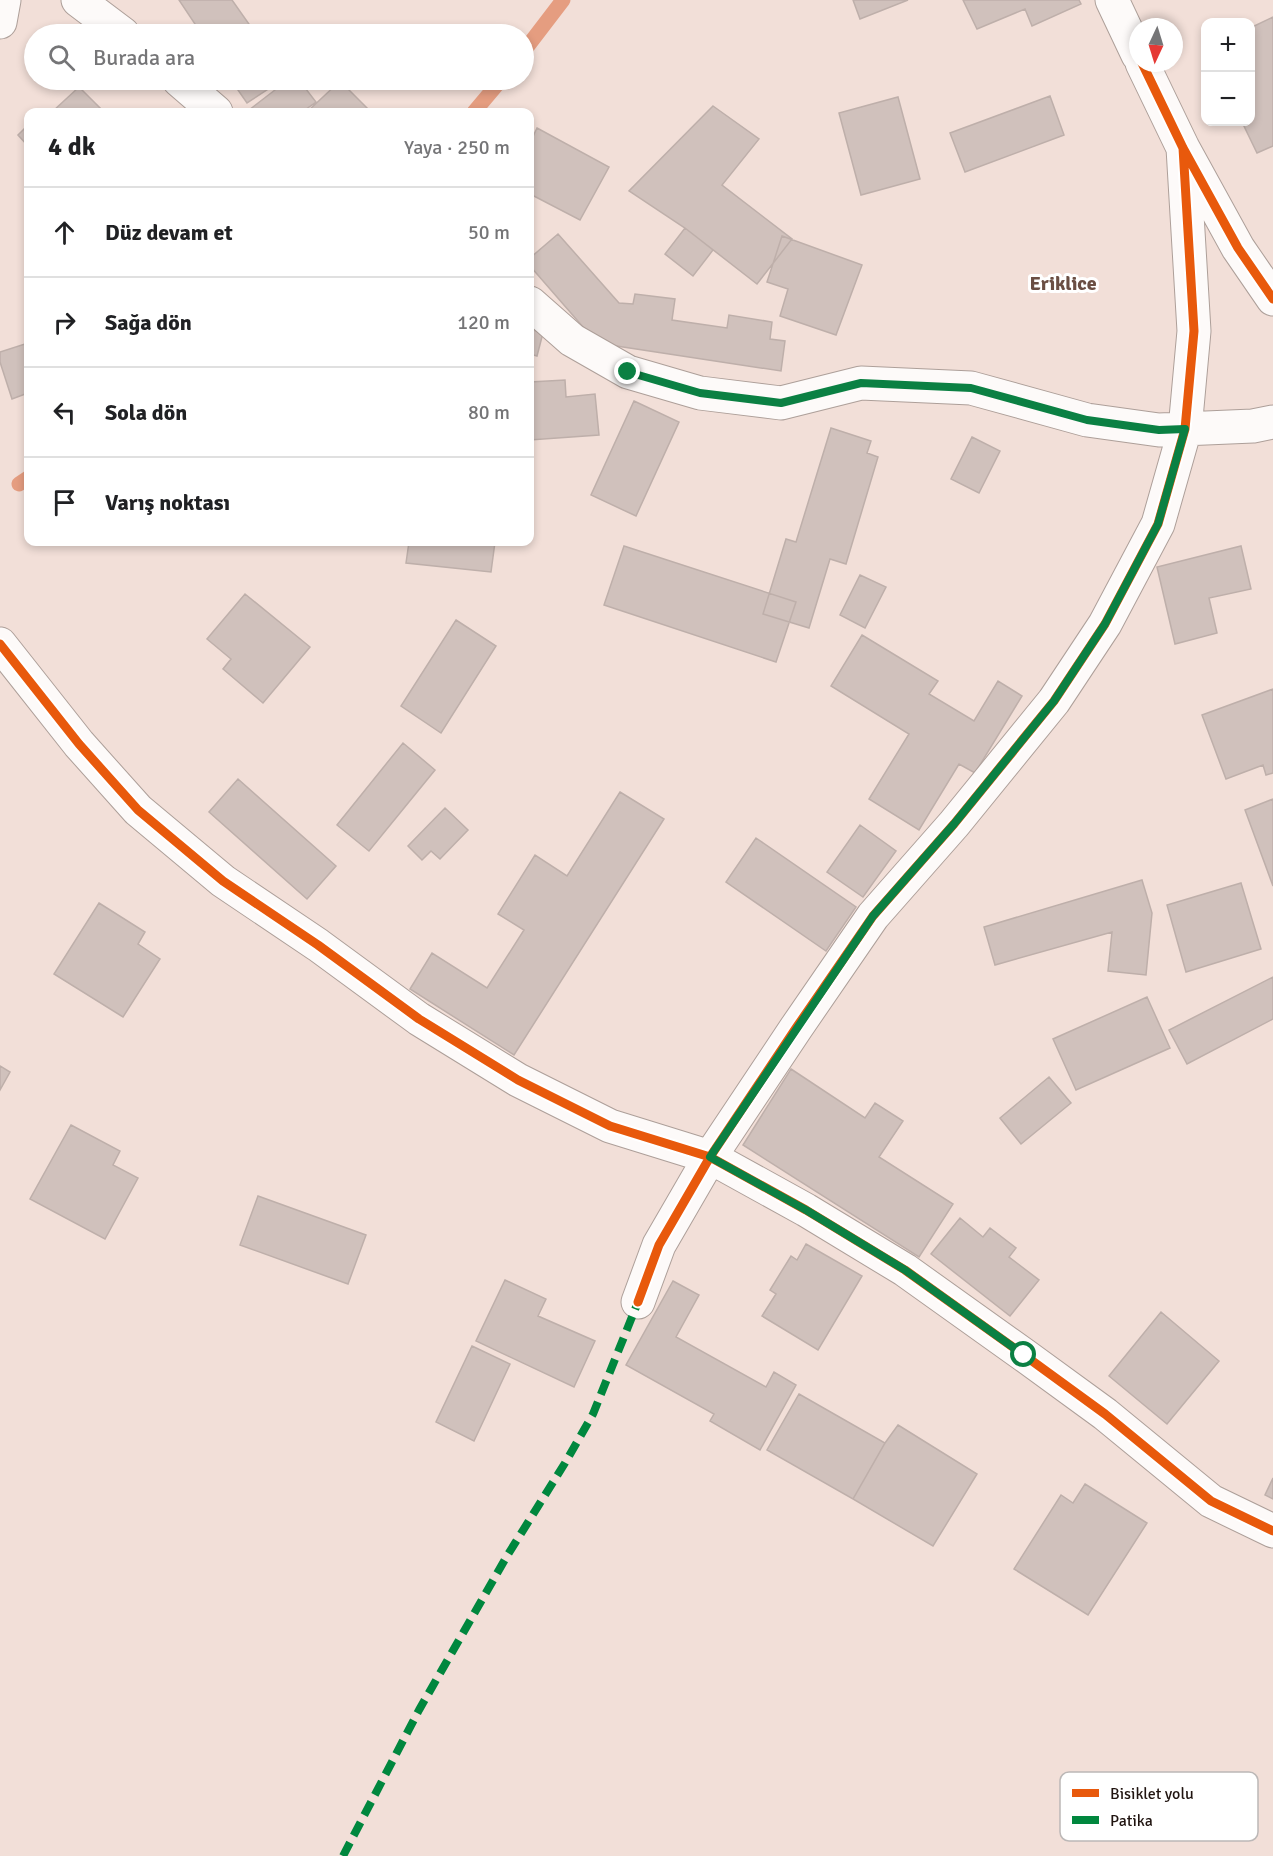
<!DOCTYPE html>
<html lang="tr">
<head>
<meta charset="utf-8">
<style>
	body { margin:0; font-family:Signika,sans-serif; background:#f6f6f6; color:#202124 }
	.controls { position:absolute; right:18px; top:18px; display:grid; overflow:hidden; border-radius:12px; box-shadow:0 3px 9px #0003 }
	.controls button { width:54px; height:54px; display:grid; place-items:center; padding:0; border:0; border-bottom:2px solid #e0e0e0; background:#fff; color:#202124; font:30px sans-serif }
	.compass { position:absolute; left:1129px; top:18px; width:54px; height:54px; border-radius:50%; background:#fff; box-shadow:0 3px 9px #0003; rotate:184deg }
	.stop { position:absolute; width:18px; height:18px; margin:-14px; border:4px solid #0b8043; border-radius:50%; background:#fff }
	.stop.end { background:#0b8043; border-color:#fff; box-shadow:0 2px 6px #0008 }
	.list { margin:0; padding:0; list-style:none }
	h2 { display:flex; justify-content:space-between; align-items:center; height:78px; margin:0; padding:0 24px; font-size:26px }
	h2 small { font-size:20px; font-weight:400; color:#757577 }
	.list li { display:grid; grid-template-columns:39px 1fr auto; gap:18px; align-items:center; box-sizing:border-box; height:90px; padding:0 24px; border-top:2px solid #e0e0e0 }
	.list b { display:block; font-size:22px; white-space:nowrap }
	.list em { font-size:20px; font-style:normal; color:#757577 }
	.icon { flex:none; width:33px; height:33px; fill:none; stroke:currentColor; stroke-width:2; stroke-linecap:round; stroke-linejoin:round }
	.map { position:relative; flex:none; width:1273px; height:1856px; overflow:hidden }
	.search { position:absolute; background:#fff; box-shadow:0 3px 9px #0003; left:24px; top:24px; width:510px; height:66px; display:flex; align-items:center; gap:15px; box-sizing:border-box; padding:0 21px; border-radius:33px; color:#757577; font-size:22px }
	.panel { position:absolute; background:#fff; box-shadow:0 3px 9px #0003; left:24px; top:108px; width:510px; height:438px; border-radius:12px }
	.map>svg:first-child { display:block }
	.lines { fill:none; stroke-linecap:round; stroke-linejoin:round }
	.stream { stroke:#e59d80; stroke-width:15 }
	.building { fill:#d0c1bc; stroke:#beafaa; stroke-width:1.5 }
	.minor-casing { stroke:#ad9f99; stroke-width:35 }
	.minor { stroke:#fdfaf9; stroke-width:33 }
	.quiet { stroke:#00873e; stroke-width:8; stroke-dasharray:15 8; stroke-linecap:butt }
	.cycleway-casing { stroke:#fff; stroke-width:13 }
	.cycleway { stroke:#e8590c; stroke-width:9 }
	.route { stroke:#0b8043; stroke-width:8 }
	.labels { text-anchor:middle; stroke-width:6; stroke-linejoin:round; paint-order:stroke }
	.quarter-label { font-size:20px; font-weight:bold; fill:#6a4e43; stroke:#fff }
	.key { fill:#fff; stroke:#bcb8b7; stroke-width:1.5 }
	.key-label { font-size:16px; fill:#201410 }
</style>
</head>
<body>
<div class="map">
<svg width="1273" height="1856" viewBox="0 0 1273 1856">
	<rect width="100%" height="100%" fill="#f2dfd8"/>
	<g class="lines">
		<path class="stream" d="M524 51 563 0
			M474 112 501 80
			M19 484 28 478"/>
	</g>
	<path class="building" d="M179 0H232L256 34H199L201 33Z
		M853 0H908L860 19Z
		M963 0H1079L1081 4 1032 26 1025 9 977 29Z
		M1273 17V146L1257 153 1242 122H1250V28Z
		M231 80H282L247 103Z
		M288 80H299L316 102 302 112H251L249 110Z
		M340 81 371 112H307Z
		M79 87 102 110 99 112H52Z
		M1050 96 1064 135 965 172 950 133Z
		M898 97 920 179 861 195 839 113Z
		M713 106 759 139 722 185 792 239 757 284 685 228 629 191Z
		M28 125V146L18 135Z
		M537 128 609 167 580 220 530 194V143Z
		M685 228 713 250 693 276 665 254Z
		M558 234 619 303 633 304 635 294 675 299 672 320 727 328 729 315 772 322 770 339 785 341 781 371 597 343 530 266V258Z
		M782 236 862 265 836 335 780 316 788 289 767 282Z
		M530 329 543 333 537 356 530 354Z
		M28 343V393L12 399 0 362V352Z
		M565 380 566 397 595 394 599 435 530 440V382Z
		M634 401 679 422 636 516 591 495Z
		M831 428 871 441 867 453 878 457 846 564 830 559 809 628 763 614 786 539 796 542Z
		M972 437 1000 451 979 493 951 479Z
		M409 542H495L491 572 406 563Z
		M624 546 796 602 776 662 604 605Z
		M1241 546 1251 589 1209 598 1217 633 1175 644 1157 567Z
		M860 575 886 587 865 628 840 615Z
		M245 594 310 647 263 703 223 669 231 659 207 639Z
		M456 620 496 646 441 733 401 706Z
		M862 635 938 681 929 694 974 721 998 681 1022 696 975 773 959 764 919 830 869 799 909 734 831 686Z
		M1273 689V773L1266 775 1263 765 1226 779 1202 715Z
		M403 743 435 770 369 851 337 825Z
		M238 779 336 866 307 899 209 812Z
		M620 792 664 819 514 1055 410 989 432 953 487 988 524 930 498 914 535 855 567 876Z
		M1273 799V886L1245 810Z
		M445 808 468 830 440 859 431 851 422 860 408 846Z
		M860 825 896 851 863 897 827 872Z
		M756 838 856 907 826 951 726 882Z
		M1142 880 1152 913 1146 975 1108 971 1112 932 995 965 984 927Z
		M1241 883 1261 949 1186 972 1167 905Z
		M99 903 145 932 138 944 160 959 123 1017 54 974Z
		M1273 977V1019L1187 1064 1169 1030Z
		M1147 997 1170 1048 1076 1090 1053 1039Z
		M0 1066 10 1072 0 1090Z
		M791 1069 865 1118 875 1103 903 1121 879 1157 953 1204 919 1257 743 1145Z
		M1049 1077 1071 1103 1021 1144 1000 1118Z
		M71 1125 120 1151 113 1165 138 1178 105 1239 30 1199Z
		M258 1196 366 1235 348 1284 240 1245Z
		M960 1218 983 1237 990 1228 1016 1248 1009 1257 1039 1280 1010 1316 931 1254Z
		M806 1244 862 1276 818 1350 762 1316 776 1294 770 1290 791 1256 797 1260Z
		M505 1280 546 1299 538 1316 595 1341 574 1387 476 1341Z
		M673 1281 699 1295 676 1337 766 1387 774 1372 796 1385 760 1450 710 1421 714 1414 626 1365Z
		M1161 1312 1219 1361 1167 1424 1109 1376Z
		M472 1346 510 1364 474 1441 436 1422Z
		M799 1394 885 1443 853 1499 767 1450Z
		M898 1425 977 1474 933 1546 853 1499 885 1443Z
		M1273 1478V1499L1265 1495Z
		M1085 1484 1147 1523 1088 1615 1014 1569 1061 1495 1073 1503Z"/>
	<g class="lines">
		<g class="minor-casing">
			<path id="minor" d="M78 0 123 34
				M1112 0 1138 55
				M0 22 4 0
				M1142 63 1183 148 1238 248 1273 299
				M179 80 216 112
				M530 303 572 340 628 372 700 393 781 403 861 383 971 388 1087 420 1159 430 1253 426 1273 422
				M0 644 79 744 138 810 223 881 318 945 419 1019 518 1080 610 1126 710 1157 806 1210 905 1270 1024 1355 1105 1414 1211 1501 1273 1531
				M638 1302 659 1245 710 1157 796 1028 873 916 954 824 1054 701 1105 624 1158 524 1185 429 1194 331 1183 148"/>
		</g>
		<use href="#minor" class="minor"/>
		<path class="quiet" d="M343 1856 419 1710 507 1556 565 1463 593 1414 638 1302"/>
		<g class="cycleway-casing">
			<path id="cycleway" d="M1142 63 1183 148 1238 248 1273 299
				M0 644 79 744 138 810 223 881 318 945 419 1019 518 1080 610 1126 710 1157 806 1210 905 1270 1024 1355 1105 1414 1211 1501 1273 1531
				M638 1302 659 1245 710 1157 796 1028 873 916 954 824 1054 701 1105 624 1158 524 1185 429 1194 331 1183 148"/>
		</g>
		<use href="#cycleway" class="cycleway"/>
	</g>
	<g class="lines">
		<path class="route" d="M628 372 700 393 781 403 861 383 971 388 1087 420 1159 430 1185 429 1158 524 1105 624 1054 701 954 824 873 916 710 1157 806 1210 905 1270 1024 1355"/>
	</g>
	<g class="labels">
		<g class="quarter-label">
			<text x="1063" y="290">Eriklice</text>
		</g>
	</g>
	<rect x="1060" y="1772" width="198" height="69" rx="9" class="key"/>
	<rect x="1072" y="1789" width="27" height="8" fill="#e8590c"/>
	<rect x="1072" y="1816" width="27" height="8" fill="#00873e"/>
	<g class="key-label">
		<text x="1110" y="1799">Bisiklet yolu</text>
		<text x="1110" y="1826">Patika</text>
	</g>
</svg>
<div class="controls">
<button>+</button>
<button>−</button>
</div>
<svg class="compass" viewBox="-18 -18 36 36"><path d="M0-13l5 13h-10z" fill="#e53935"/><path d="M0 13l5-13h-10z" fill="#757577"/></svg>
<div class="stop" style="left:1024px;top:1355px"></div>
<div class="stop end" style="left:628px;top:372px"></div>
<div class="search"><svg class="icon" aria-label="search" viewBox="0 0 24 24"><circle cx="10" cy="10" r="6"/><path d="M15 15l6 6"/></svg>Burada ara</div>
<section class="panel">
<h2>4 dk<small>Yaya · 250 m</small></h2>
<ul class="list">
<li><svg class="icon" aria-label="ahead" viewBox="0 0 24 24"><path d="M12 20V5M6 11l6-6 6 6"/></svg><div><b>Düz devam et</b></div><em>50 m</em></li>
<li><svg class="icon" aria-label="right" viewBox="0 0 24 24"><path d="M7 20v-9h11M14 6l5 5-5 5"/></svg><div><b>Sağa dön</b></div><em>120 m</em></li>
<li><svg class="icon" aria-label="left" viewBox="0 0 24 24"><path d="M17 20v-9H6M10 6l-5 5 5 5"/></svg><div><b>Sola dön</b></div><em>80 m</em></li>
<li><svg class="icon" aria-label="arrive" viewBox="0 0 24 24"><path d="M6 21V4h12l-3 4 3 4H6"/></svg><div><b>Varış noktası</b></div></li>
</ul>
</section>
</div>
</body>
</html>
